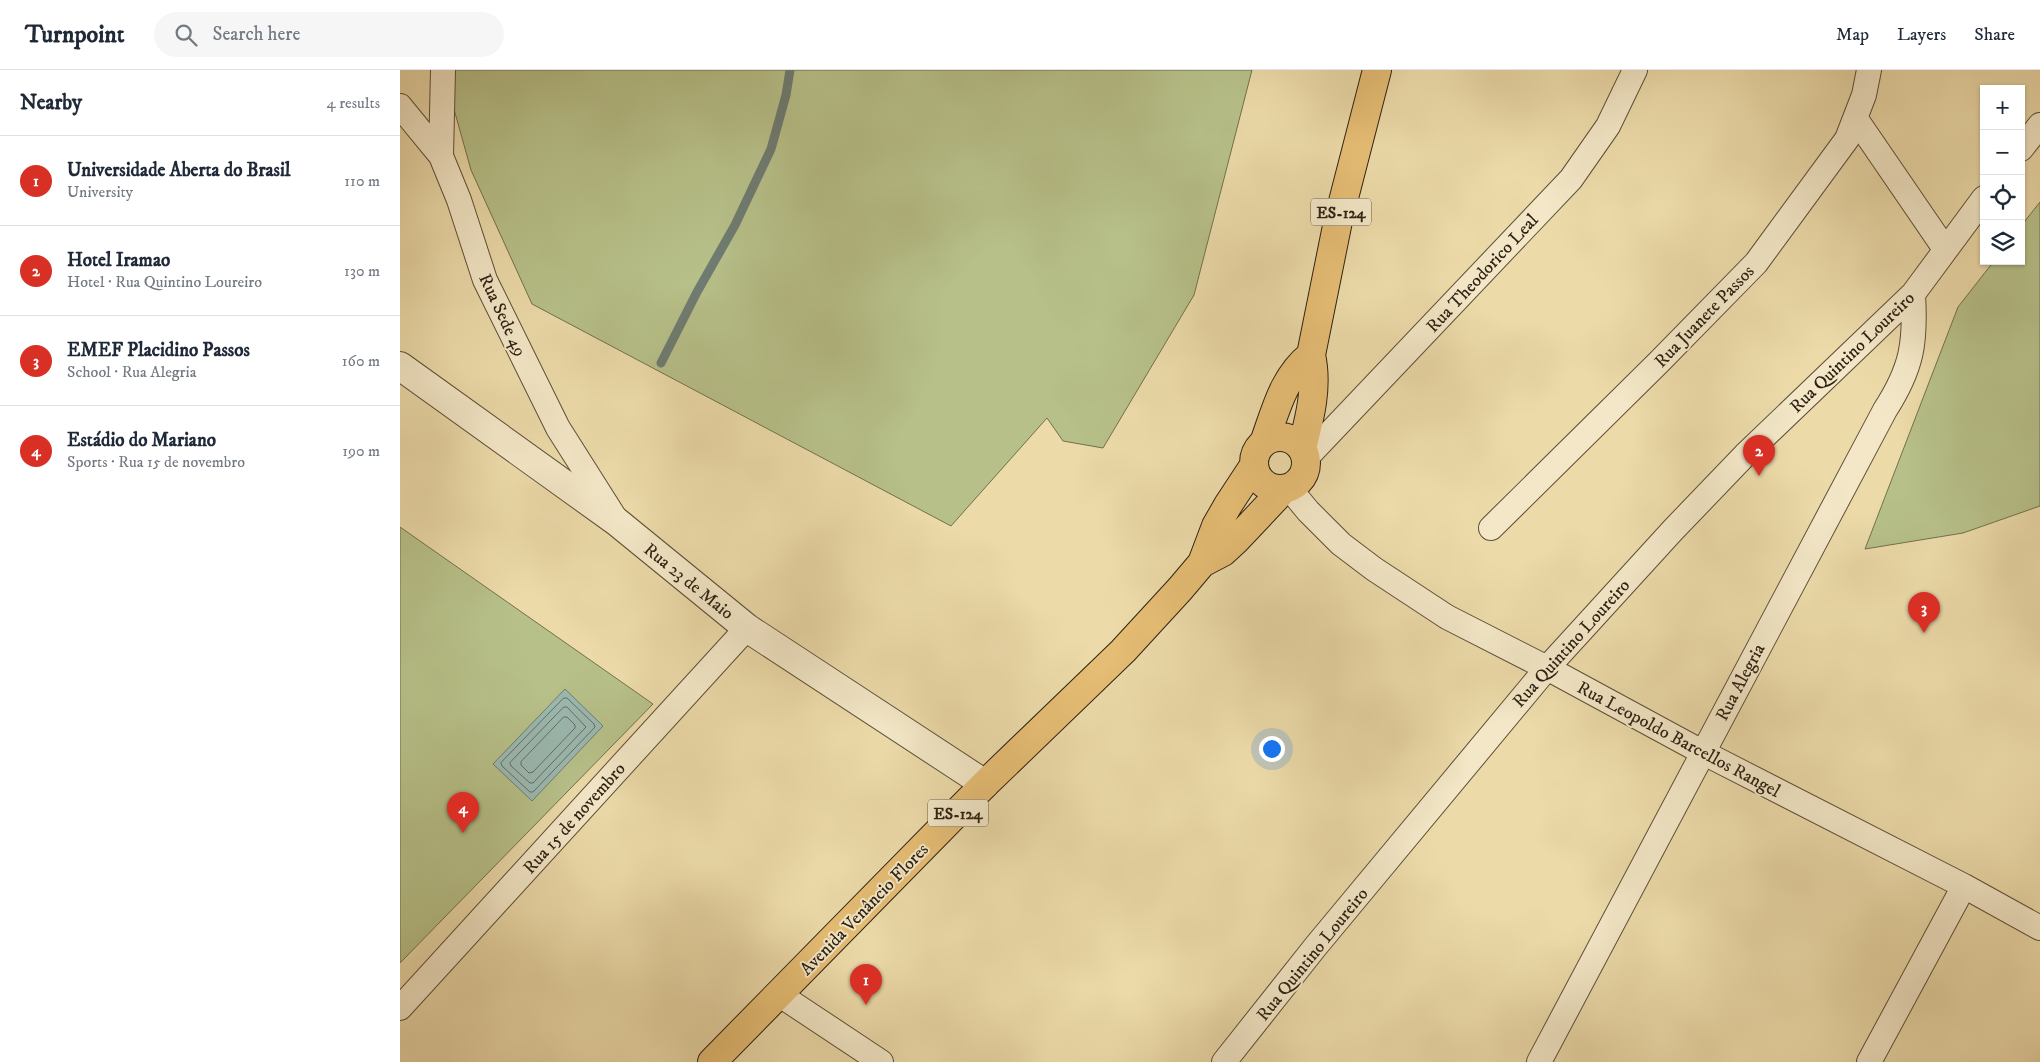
<!DOCTYPE html>
<html lang="en">
<head>
<meta charset="utf-8">
<style>
	body { margin:0; font-family:"IM FELL DW Pica",serif; background:#f6f6f7; color:#1f2937 }
	.controls { position:absolute; right:15px; top:15px; display:grid; overflow:hidden; border-radius:0px; box-shadow:0 1px 4px #0004 }
	.controls button { width:45px; height:45px; display:grid; place-items:center; padding:0; border:0; border-bottom:1px solid #e0e1e3; background:#fff; color:#1f2937; font:25px sans-serif }
	.you { position:absolute; left:871px; top:678px; width:18px; height:18px; margin:-12px; border:4px solid #fff; border-radius:50%; background:#1a73e8; box-shadow:0 0 0 8px #1a73e833 }
	.badge { display:grid; place-items:center; width:32px; height:32px; border-radius:50%; background:#d93025; color:#fff; font-size:16px; font-weight:700 }
	.pin { position:absolute; translate:-50% -41px; filter:drop-shadow(0 1px 2px #0008) }
	.pin::after { content:''; position:absolute; top:26px; width:18px; height:15px; background:inherit; clip-path:polygon(0 0,100% 0,50% 100%) }
	.list { margin:0; padding:0; list-style:none }
	h2 { display:flex; justify-content:space-between; align-items:center; height:65px; margin:0; padding:0 20px; font-size:21px }
	h2 small { font-size:16px; font-weight:400; color:#747a83 }
	.list li { display:grid; grid-template-columns:32px 1fr auto; gap:15px; align-items:center; box-sizing:border-box; height:90px; padding:0 20px; border-top:1px solid #e0e1e3 }
	.list b { display:block; font-size:19px; white-space:nowrap }
	.list p { margin:0; font-size:16px; white-space:nowrap; color:#747a83 }
	.list em { font-size:16px; font-style:normal; color:#747a83 }
	.icon { flex:none; width:28px; height:28px; fill:none; stroke:currentColor; stroke-width:2; stroke-linecap:round; stroke-linejoin:round }
	.map { position:relative; flex:none; width:1640px; height:992px; overflow:hidden }
	header { display:flex; align-items:center; gap:30px; box-sizing:border-box; height:70px; padding:0 25px; background:#fff; border-bottom:1px solid #e0e1e3 }
	header strong { font-size:24px }
	nav { display:flex; gap:28px; margin-inline-start:auto; font-size:18px }
	.search { width:350px; height:45px; background:#f6f6f7; display:flex; align-items:center; gap:12px; box-sizing:border-box; padding:0 18px; border-radius:28px; color:#747a83; font-size:19px }
	main { display:flex }
	aside { flex:1; background:#fff }
	.map>svg:first-child { display:block }
	.green { fill:#b7c089; stroke:#72704e }
	.water { fill:#9bb9b1; stroke:#6f7c72 }
	.lines { fill:none; stroke-linecap:round; stroke-linejoin:round }
	.shore { stroke:#646d62; stroke-width:1 }
	.stream { stroke:#6f7c72; stroke-width:9 }
	.minor-casing { stroke:#5d4f38; stroke-width:26 }
	.tertiary-casing { stroke:#5d4f38; stroke-width:30 }
	.primary-casing { stroke:#2d2113; stroke-width:30 }
	.minor { stroke:#f3e7c7; stroke-width:24 }
	.tertiary { stroke:#f3e7c7; stroke-width:28 }
	.primary { stroke:#e6bd74; stroke-width:28 }
	.labels { text-anchor:middle; stroke-width:4; stroke-linejoin:round; paint-order:stroke }
	.shield { fill:#f3e7c7; stroke:#685c49; stroke-width:1 }
	.shield-label { font-size:16px; font-weight:bold; fill:#2d2113 }
	.street-label { font-size:18px; fill:#2d2113; stroke:#f3e7c7 }
</style>
</head>
<body>
<header>
<strong>Turnpoint</strong>
<div class="search"><svg class="icon" aria-label="search" viewBox="0 0 24 24"><circle cx="10" cy="10" r="6"/><path d="M15 15l6 6"/></svg>Search here</div>
<nav><a>Map</a><a>Layers</a><a>Share</a></nav>
</header>
<main>
<aside>
<h2>Nearby<small>4 results</small></h2>
<ul class="list">
<li><span class="badge">1</span><div><b>Universidade Aberta do Brasil</b><p>University</p></div><em>110 m</em></li>
<li><span class="badge">2</span><div><b>Hotel Iramao</b><p>Hotel · Rua Quintino Loureiro</p></div><em>130 m</em></li>
<li><span class="badge">3</span><div><b>EMEF Placidino Passos</b><p>School · Rua Alegria</p></div><em>160 m</em></li>
<li><span class="badge">4</span><div><b>Estádio do Mariano</b><p>Sports · Rua 15 de novembro</p></div><em>190 m</em></li>
</ul>
</aside>
<div class="map">
<svg width="1640" height="992" viewBox="0 0 1640 992">
	<rect width="100%" height="100%" fill="#ecdaa9"/>
	<filter id="stains"><feTurbulence type="fractalNoise" baseFrequency=".004" numOctaves="4"/><feColorMatrix values="0 0 0 0 .2 0 0 0 0 .09 0 0 0 0 .02 0 0 0 .5 -.17"/></filter>
	<radialGradient id="worn" r=".72"><stop offset=".6" stop-color="#630" stop-opacity="0"/><stop offset="1" stop-color="#630" stop-opacity=".3"/></radialGradient>
	<path class="green" d="M43 0H852L794 225 703 378 663 371 647 348 551 456 132 234 71 100Z
		M1640 132V436L1563 463 1465 479 1558 237 1594 191H1621V156Z
		M0 457 253 634 0 893Z"/>
	<path class="water" d="M165 619 203 656 132 731 93 694Z"/>
	<g class="lines">
		<path class="shore" d="M164 628H167L194 654 195 657 133 722H130L102 696 101 693Z
			M164 637H167L186 657 133 713H130L111 696 110 693Z
			M164 647H167L175 655V658L133 702 129 703 121 695V692Z"/>
		<path class="stream" d="M261 293 297 222 335 155 371 79 386 25 390 0"/>
		<g class="minor-casing">
			<path id="minor" d="M0 36 41 86 59 130 85 210 158 358 215 448
				M1456 49 1545 179
				M1621 79 1640 55
				M41 86 43 0
				M906 388 1171 109 1208 56 1235 0
				M889 418 908 441 941 474 974 499 1047 547 1147 598 1302 682 1564 816 1640 858
				M1091 458 1259 292 1356 193 1447 69 1464 25 1469 0
				M380 925 481 992
				M0 938 347 558
				M824 992 916 876 1147 598 1273 460 1345 385 1513 224 1584 128
				M1139 992 1485 340C1512 298 1516 273 1513 224
				M1469 992 1564 816"/>
		</g>
		<g class="tertiary-casing">
			<path id="tertiary" d="M0 296 217 452 347 558 585 714"/>
		</g>
		<g class="primary-casing">
			<path id="primary" d="M854 393a26 26 0 1 1 52 0a26 26 0 1 1-52 0Z
				M865 370C876 339 884 306 911 285
				M902 378C910 347 918 316 911 285L938 151 977 0
				M802 493 823 482 836 470 884 419
				M312 992 585 714 723 581 780 519 802 493 816 456 828 435 853 397"/>
		</g>
		<use href="#minor" class="minor"/>
		<use href="#tertiary" class="tertiary"/>
		<use href="#primary" class="primary"/>
	</g>
	<g class="labels">
		<g class="shield">
			<rect x="911" y="128.5" width="60" height="27" rx="4"/>
			<rect x="528" y="729.5" width="60" height="27" rx="4"/>
		</g>
		<g class="shield-label">
			<text x="941" y="148">ES-124</text>
			<text x="558" y="749">ES-124</text>
		</g>
		<g class="street-label">
			<text transform="translate(1082 203) rotate(-47)" y="6">Rua Theodorico Leal</text>
			<text transform="translate(103 245) rotate(65)" y="6">Rua Sede 49</text>
			<text transform="translate(1304 246) rotate(-46)" y="6">Rua Juanete Passos</text>
			<text transform="translate(1452 282) rotate(-44)" y="6">Rua Quintino Loureiro</text>
			<text transform="translate(289 511) rotate(39)" y="6">Rua 23 de Maio</text>
			<text transform="translate(1171 573) rotate(-48)" y="6">Rua Quintino Loureiro</text>
			<text transform="translate(1340 612) rotate(-62)" y="6">Rua Alegria</text>
			<text transform="translate(1279 669) rotate(28)" y="6">Rua Leopoldo Barcellos Rangel</text>
			<text transform="translate(174 748) rotate(-48)" y="6">Rua 15 de novembro</text>
			<text transform="translate(464 839) rotate(-46)" y="6">Avenida Venâncio Flores</text>
			<text transform="translate(912 884) rotate(-51)" y="6">Rua Quintino Loureiro</text>
		</g>
	</g>
	<rect width="100%" height="100%" filter="url(#stains)"/>
	<rect width="100%" height="100%" fill="url(#worn)"/>
</svg>
<div class="controls">
<button>+</button>
<button>−</button>
<button><svg class="icon" aria-label="locate" viewBox="0 0 24 24"><circle cx="12" cy="12" r="6"/><path d="M12 2v4M12 18v4M2 12h4M18 12h4"/></svg></button>
<button><svg class="icon" aria-label="layers" viewBox="0 0 24 24"><path d="M12 4l9 5-9 5-9-5zM3 14l9 5 9-5"/></svg></button>
</div>
<div class="you"></div>
<div class="pin badge" style="left:466px;top:935px">1</div>
<div class="pin badge" style="left:1359px;top:406px">2</div>
<div class="pin badge" style="left:1524px;top:563px">3</div>
<div class="pin badge" style="left:63px;top:763px">4</div>
</div>
</main>
</body>
</html>
